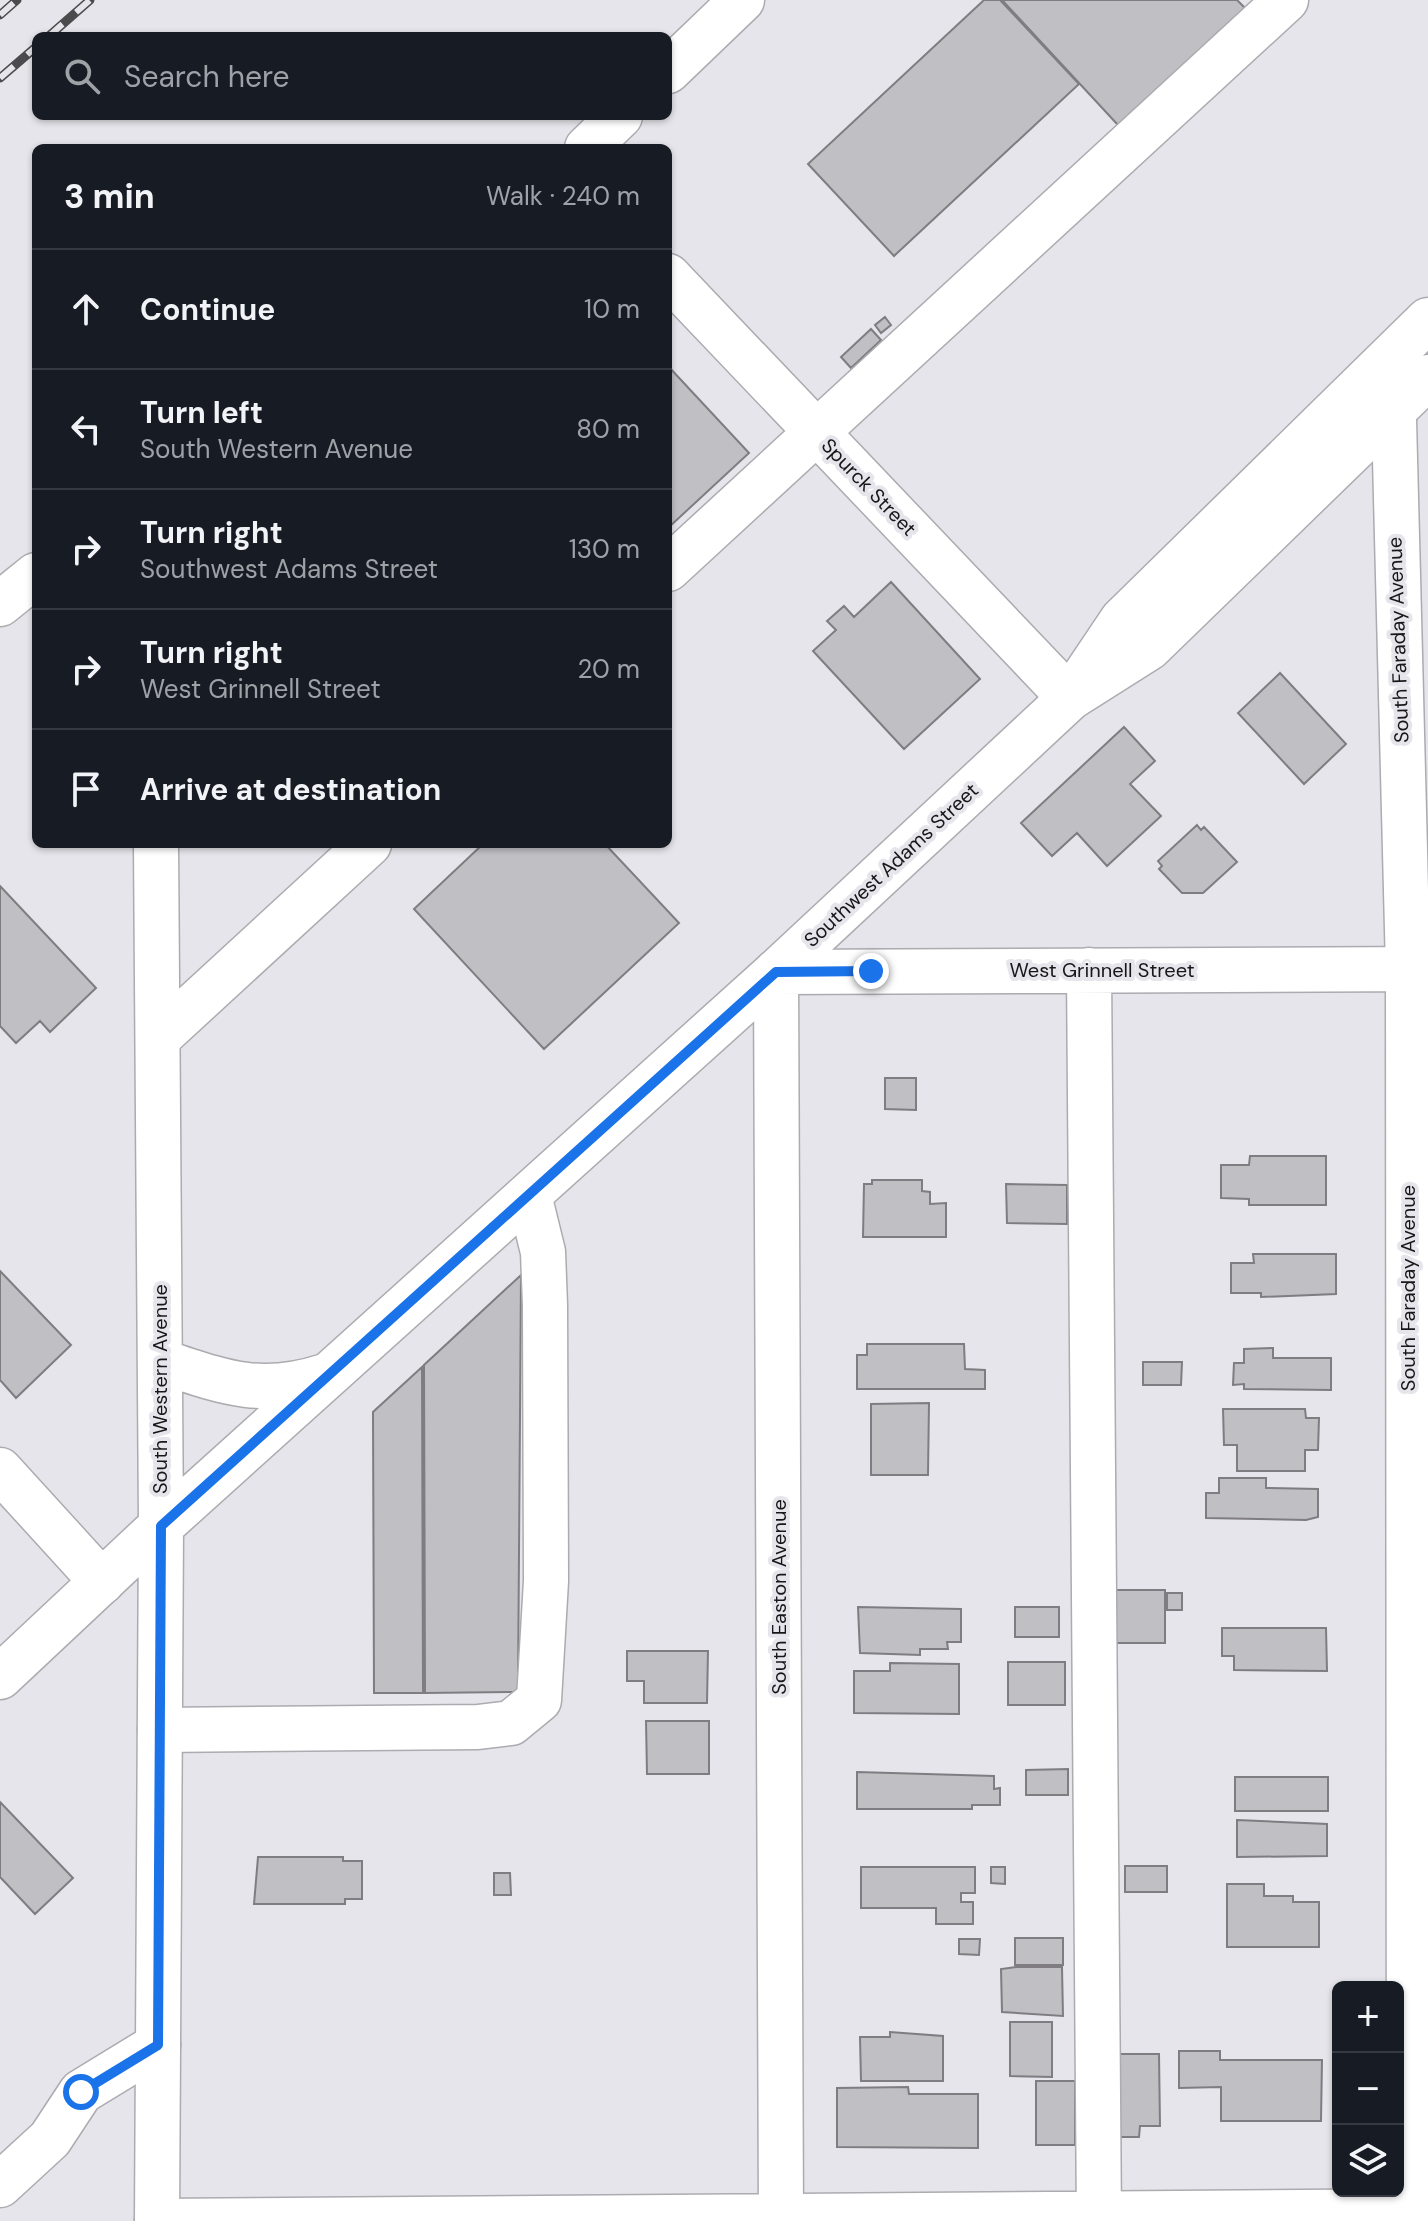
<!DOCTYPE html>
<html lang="en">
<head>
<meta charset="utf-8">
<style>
	body { margin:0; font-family:"DM Sans",sans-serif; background:#242831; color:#f1f3f6 }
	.controls { position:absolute; right:24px; bottom:24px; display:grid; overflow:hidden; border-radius:12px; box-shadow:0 2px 6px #0004 }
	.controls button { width:72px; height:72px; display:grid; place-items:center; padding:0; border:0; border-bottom:2px solid #363941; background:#171b24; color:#f1f3f6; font:40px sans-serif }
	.stop { position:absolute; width:24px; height:24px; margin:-18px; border:6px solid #1a73e8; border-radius:50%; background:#fff }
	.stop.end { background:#1a73e8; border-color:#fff; box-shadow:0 2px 8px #0008 }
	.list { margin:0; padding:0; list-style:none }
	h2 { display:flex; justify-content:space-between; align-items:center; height:104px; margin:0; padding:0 32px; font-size:34px }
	h2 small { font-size:26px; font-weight:400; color:#9ea1a6 }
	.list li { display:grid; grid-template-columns:52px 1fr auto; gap:24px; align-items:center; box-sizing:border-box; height:120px; padding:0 32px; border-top:2px solid #363941 }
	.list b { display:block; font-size:30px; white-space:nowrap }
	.list p { margin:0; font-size:26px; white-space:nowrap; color:#9ea1a6 }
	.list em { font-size:26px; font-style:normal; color:#9ea1a6 }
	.icon { flex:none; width:44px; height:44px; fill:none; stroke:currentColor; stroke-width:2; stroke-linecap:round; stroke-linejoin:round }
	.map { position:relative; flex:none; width:1428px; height:2221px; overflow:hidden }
	.search { position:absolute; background:#171b24; box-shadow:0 2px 6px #0004; left:32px; top:32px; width:640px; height:88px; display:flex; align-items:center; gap:20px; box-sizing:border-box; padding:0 28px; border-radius:12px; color:#9ea1a6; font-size:30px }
	.panel { position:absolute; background:#171b24; box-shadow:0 2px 6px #0004; left:32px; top:144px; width:640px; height:704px; border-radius:12px }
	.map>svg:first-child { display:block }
	.building { fill:#c0bfc4; stroke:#7f7d82; stroke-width:2 }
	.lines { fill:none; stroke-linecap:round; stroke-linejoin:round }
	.minor-casing { stroke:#acabb0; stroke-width:47 }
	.major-casing { stroke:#acabb0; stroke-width:47 }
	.minor { stroke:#fff; stroke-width:44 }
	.major { stroke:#fff; stroke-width:44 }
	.rail-casing { stroke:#4b4a4d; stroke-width:9 }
	.rail { stroke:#e6e5eb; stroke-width:6; stroke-dasharray:18; stroke-linecap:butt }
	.route { stroke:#1a73e8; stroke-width:10 }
	.labels { text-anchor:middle; stroke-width:8; stroke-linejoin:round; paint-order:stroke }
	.street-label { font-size:20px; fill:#171618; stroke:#e6e5eb }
</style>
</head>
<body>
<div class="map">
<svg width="1428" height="2221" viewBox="0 0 1428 2221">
	<rect width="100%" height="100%" fill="#e6e5eb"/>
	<path class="building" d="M984 0H1000L1079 84 894 256 808 164Z
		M1002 0H1237L1245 8 1118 125Z
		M885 317 891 325 881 333 875 325Z
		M871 329 881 340 851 368 841 357Z
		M668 366 749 453 668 528Z
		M891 582 980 679 904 749 813 651 836 630 827 621 844 606 854 617Z
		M1280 673 1346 744 1304 784 1238 713Z
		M1124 727 1155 761 1130 784 1161 816 1107 866 1077 833 1052 856 1021 823Z
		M1197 825 1201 830 1204 827 1237 862 1203 893H1182L1159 869 1162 866 1158 861Z
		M483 844H605L679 923 544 1049 414 909Z
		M0 886 96 988 50 1032 40 1021 16 1043 0 1026Z
		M885 1078H916V1110L885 1109Z
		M1250 1156H1326V1205H1249V1199L1221 1198V1165H1249Z
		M872 1180H922V1191L930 1192V1204L946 1203V1237H863L864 1184H872Z
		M1006 1184 1067 1185V1224L1007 1223Z
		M1253 1254H1336V1294L1261 1297V1293H1231V1263H1254Z
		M0 1271 71 1345 16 1398 0 1380Z
		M521 1275 518 1692 425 1693 424 1365Z
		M867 1344H964L965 1369 985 1370V1389H857V1355H867Z
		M1273 1348V1358H1331V1390L1244 1389V1384L1233 1385 1234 1363H1244V1349Z
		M1143 1362H1182L1181 1385H1143Z
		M422 1367 423 1693H374L373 1412Z
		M929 1403 928 1475H871V1404Z
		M1223 1409H1305L1306 1418H1319L1318 1450H1305V1471H1237V1445H1224Z
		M1219 1478H1266V1488L1318 1489V1517L1306 1520 1206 1518V1493H1219Z
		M1116 1590H1165V1643H1116Z
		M1167 1593H1182V1610H1167Z
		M858 1607 961 1609V1642H947L948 1649H920V1655L860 1653Z
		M1015 1607H1059V1637H1015Z
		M1222 1628H1326L1327 1671 1234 1670V1656H1222Z
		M627 1651H708L707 1703H644V1681H627Z
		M1008 1662H1065V1705H1008Z
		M890 1663 959 1664V1714L854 1713V1671H890Z
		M646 1721H709V1774H647Z
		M1068 1769V1795H1026V1770Z
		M857 1772 994 1776V1789L1000 1788V1805H972V1809H857Z
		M1235 1777H1328V1811H1235Z
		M0 1802 73 1878 35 1914 0 1877Z
		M1237 1820 1327 1824V1856L1237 1857Z
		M258 1857H343V1861H362V1899H345V1904H254Z
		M1125 1866H1167V1892H1125Z
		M861 1867H975V1893H961V1902H973V1924H936V1908H861Z
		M991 1867H1005V1884L991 1883Z
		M494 1873H510L511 1895H494Z
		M1227 1884H1264V1896H1293V1902H1319V1947H1227Z
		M1015 1938H1063V1965H1015Z
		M959 1939H980L979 1955 959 1954Z
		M1016 1967H1062L1063 2016 1002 2012 1001 1969Z
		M1010 2022H1052V2077L1010 2076Z
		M890 2032 943 2036V2081H861L860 2037H890Z
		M1179 2051H1220V2060H1322L1321 2121H1221V2087L1179 2088Z
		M1110 2054H1159L1160 2126H1140L1139 2137H1110Z
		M1036 2081H1075V2145H1036Z
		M908 2087 909 2094H978V2148L837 2147V2088Z"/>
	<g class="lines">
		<g class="minor-casing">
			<path id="minor" d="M668 276 1070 698
				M1393 380 1408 969 1409 2221
				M668 569 1286 0
				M1089 970 1099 2221
				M158 1038 369 844
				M0 1470 102 1582
				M160 1730 478 1727 511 1723 539 1700 546 1581 545 1305 543 1252 529 1195
				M0 2185 50 2139 81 2092 158 2045
				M157 2221 1428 2211
				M781 2221 776 972 1428 969"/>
		</g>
		<g class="major-casing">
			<path id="major" d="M668 71 742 0
				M587 148 620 116
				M0 604 36 575
				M1079 684 1122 620 1428 320
				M156 844 161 1526 157 2221
				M160 1361C223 1382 260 1397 325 1376
				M0 1677 161 1526 776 972 1070 698 1149 648 1428 377"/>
		</g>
		<use href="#minor" class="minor"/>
		<use href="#major" class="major"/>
		<g class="rail-casing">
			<path id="rail" d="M0 15 17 0
				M49 36 90 0
				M0 78 36 47"/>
		</g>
		<use href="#rail" class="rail"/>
	</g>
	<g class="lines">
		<path class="route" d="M81 2092 158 2045 161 1526 776 972 871 971"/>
	</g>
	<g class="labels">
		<g class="street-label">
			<text transform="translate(869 487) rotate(46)" y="7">Spurck Street</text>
			<text transform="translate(1398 640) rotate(-92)" y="7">South Faraday Avenue</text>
			<text transform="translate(891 865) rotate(-43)" y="7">Southwest Adams Street</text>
			<text x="1102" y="977">West Grinnell Street</text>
			<text transform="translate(1408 1288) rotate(-90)" y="7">South Faraday Avenue</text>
			<text transform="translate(160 1389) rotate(-90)" y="7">South Western Avenue</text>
			<text transform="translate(779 1597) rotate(-90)" y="7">South Easton Avenue</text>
		</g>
	</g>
</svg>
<div class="controls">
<button>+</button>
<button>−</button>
<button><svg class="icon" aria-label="layers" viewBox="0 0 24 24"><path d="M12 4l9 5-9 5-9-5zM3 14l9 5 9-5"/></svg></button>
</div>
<div class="stop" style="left:81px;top:2092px"></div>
<div class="stop end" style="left:871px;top:971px"></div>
<div class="search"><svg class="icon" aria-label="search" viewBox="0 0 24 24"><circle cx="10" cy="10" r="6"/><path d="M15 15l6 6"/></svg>Search here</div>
<section class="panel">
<h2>3 min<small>Walk · 240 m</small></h2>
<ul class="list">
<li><svg class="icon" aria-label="ahead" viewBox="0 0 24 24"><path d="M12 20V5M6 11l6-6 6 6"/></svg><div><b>Continue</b></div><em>10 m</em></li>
<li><svg class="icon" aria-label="left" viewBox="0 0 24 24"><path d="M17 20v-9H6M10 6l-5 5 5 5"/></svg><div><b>Turn left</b><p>South Western Avenue</p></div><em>80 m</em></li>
<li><svg class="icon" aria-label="right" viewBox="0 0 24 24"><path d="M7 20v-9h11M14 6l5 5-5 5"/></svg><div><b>Turn right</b><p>Southwest Adams Street</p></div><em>130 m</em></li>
<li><svg class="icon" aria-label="right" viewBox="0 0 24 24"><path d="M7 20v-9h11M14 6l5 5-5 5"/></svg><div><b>Turn right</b><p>West Grinnell Street</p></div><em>20 m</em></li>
<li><svg class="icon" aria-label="arrive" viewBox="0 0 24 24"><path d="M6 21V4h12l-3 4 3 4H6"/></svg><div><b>Arrive at destination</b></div></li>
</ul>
</section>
</div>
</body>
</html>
